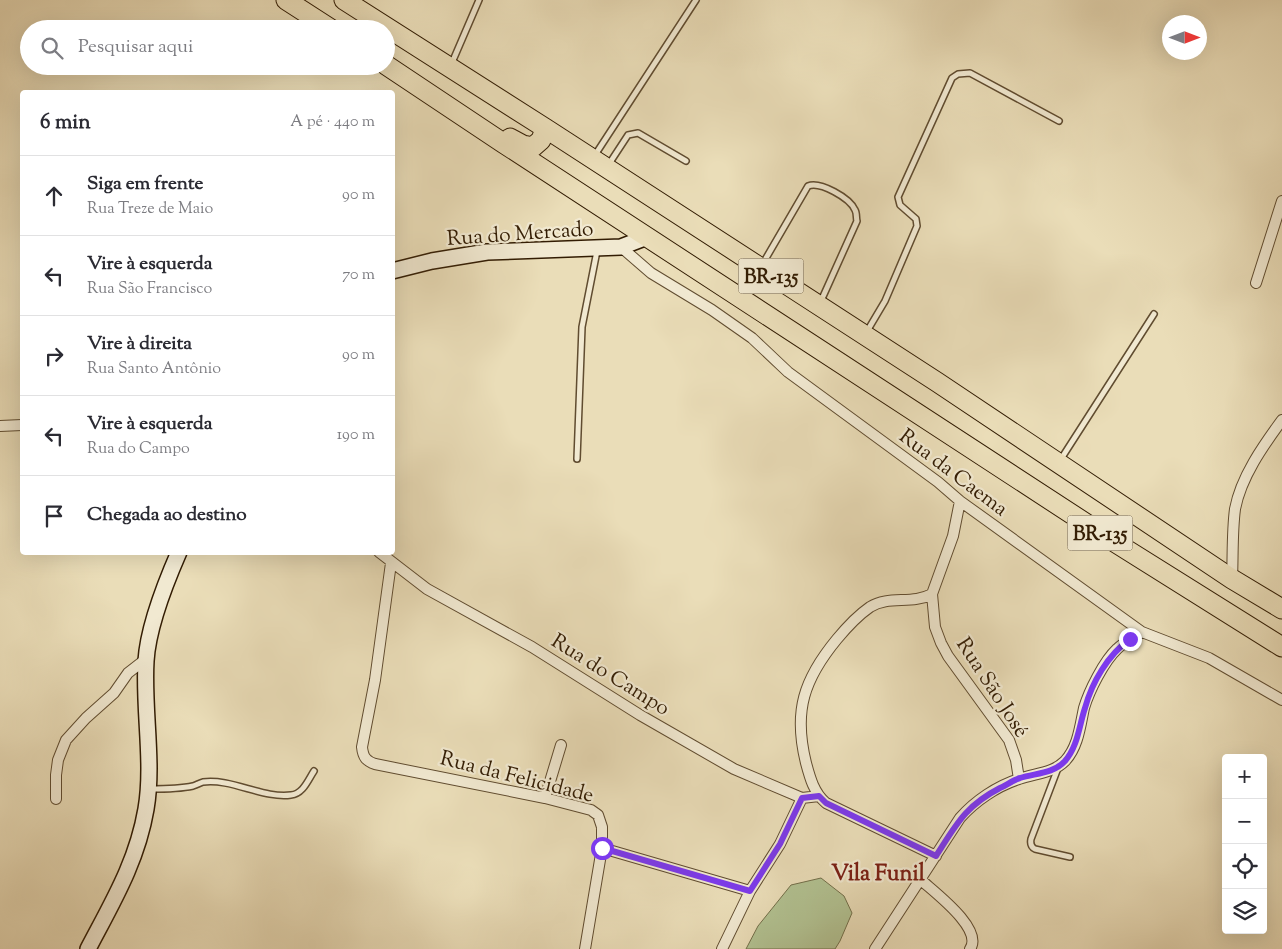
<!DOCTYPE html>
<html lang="pt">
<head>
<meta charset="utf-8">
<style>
	body { margin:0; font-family:"Sorts Mill Goudy",serif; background:#f2f2f3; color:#2b2b33 }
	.controls { position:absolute; right:15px; bottom:15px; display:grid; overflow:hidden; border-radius:5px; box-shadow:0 5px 20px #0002 }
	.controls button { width:45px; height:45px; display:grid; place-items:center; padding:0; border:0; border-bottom:1px solid #e1e1e2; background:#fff; color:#2b2b33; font:25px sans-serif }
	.compass { position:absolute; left:1162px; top:15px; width:45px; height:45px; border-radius:50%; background:#fff; box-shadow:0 5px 20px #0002; rotate:90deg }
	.stop { position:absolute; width:15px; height:15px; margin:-11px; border:4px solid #7c3aed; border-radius:50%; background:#fff }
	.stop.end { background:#7c3aed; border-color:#fff; box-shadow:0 1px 5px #0008 }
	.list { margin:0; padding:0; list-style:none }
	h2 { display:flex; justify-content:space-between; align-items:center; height:65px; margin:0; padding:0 20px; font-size:21px }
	h2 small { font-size:16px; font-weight:400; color:#7c7c81 }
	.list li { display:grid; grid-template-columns:32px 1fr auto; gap:15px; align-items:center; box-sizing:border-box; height:80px; padding:0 20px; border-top:1px solid #e1e1e2 }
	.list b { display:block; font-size:19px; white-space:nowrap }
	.list p { margin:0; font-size:16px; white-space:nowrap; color:#7c7c81 }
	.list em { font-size:16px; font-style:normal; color:#7c7c81 }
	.icon { flex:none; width:28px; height:28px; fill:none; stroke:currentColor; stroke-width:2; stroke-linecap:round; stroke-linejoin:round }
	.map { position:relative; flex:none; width:1282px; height:949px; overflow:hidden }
	.search { position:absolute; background:#fff; box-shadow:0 5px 20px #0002; left:20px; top:20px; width:375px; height:55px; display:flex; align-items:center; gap:12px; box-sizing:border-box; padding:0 18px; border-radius:28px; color:#7c7c81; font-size:19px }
	.panel { position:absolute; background:#fff; box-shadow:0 5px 20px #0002; left:20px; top:90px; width:375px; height:465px; border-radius:5px }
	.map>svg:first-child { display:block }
	.green { fill:#b2c292; stroke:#726f4a }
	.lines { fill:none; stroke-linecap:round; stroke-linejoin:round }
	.lane-casing { stroke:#604c30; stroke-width:8 }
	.street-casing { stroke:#604c30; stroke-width:12 }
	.secondary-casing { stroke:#321c03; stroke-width:18 }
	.highway-casing { stroke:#321c03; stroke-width:21 }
	.lane { stroke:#f1e9d1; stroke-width:5 }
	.street { stroke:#f1e9d1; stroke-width:10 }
	.secondary { stroke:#f1e9d1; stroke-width:15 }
	.highway { stroke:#eaddb8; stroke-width:19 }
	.route { stroke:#7c3aed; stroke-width:6 }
	.labels { text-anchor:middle; stroke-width:4.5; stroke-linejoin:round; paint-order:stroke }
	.shield { fill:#f1e9d1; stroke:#6b5a41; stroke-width:1 }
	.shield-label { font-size:20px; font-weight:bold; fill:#321c03 }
	.street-label { font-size:21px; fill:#321c03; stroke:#f1e9d1 }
	.neighbourhood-label { font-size:22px; font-weight:bold; fill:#7a1f14; stroke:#f1e9d1 }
</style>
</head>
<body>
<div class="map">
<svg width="1282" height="949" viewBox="0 0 1282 949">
	<rect width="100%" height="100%" fill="#eaddb8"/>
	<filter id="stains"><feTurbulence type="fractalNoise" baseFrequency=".004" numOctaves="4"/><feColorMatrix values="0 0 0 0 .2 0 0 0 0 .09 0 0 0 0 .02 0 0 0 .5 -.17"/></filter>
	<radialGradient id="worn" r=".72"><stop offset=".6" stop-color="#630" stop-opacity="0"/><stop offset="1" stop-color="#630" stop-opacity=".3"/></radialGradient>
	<path class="green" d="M821 878 844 896 852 913 840 941 835 949H746L758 926 791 885Z"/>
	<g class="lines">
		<g class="lane-casing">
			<path id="lane" d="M451 65 479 0
				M595 155 696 0
				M609 164 628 135 638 133 686 161
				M762 265 808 186C820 181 850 198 855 210 857 213 856 218 857 221L821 301
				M866 333 885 301 917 226 916 219 900 205 898 197 952 78 958 74 970 73 1059 121
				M577 459 582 327 597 251
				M1061 459 1154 314
				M1058 768 1031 839C1030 844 1031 847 1035 849L1070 857
				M150 789C164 789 179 789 193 786 196 785 200 783 203 782 231 778 264 799 291 795 303 794 308 780 314 771"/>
		</g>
		<g class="street-casing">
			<path id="street" d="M621 247 651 273 712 310 752 338 788 372 938 482 960 501 1142 632 1209 658 1282 700
				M1256 283 1282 201
				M0 426 22 425
				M960 501 953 536 932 594 935 627 941 643 948 656 1009 740 1016 760 1019 779
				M379 552 427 589 532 647 640 715 734 769 802 798 819 796
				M391 563 375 680 362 747C363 757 366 761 375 764L545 798 591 810 598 815 602 827V848L585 949
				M1232 579C1233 556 1232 532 1235 509 1241 477 1263 446 1282 420
				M932 594C912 605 889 595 870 607 857 616 847 627 837 639 804 679 793 711 806 763 810 778 814 793 826 803L936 856
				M545 798 561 745
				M56 799V775L58 760 66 740 86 718 114 693 128 673 146 659
				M602 848 750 891
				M921 880C934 892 984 929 970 949
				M722 949 750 891 780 844 802 798
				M875 949 960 818C975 801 997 786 1019 779 1035 773 1052 774 1065 761 1078 747 1080 727 1084 708 1089 691 1104 661 1117 649 1124 642 1134 637 1142 632"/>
		</g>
		<g class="secondary-casing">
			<path id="secondary" d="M392 271 432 261 487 252 621 247 647 237
				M88 949C112 903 137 862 146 809 154 763 143 709 146 661 148 627 165 584 179 552"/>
		</g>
		<g class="highway-casing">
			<path id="highway" d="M286 0 331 29
				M344 0 545 128 937 382 1232 579 1282 609
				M386 65 503 143 1116 543 1282 647
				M510 138 523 145 533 147 541 140 545 128"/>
		</g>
		<use href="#lane" class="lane"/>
		<use href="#street" class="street"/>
		<use href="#secondary" class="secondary"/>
		<use href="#highway" class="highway"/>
	</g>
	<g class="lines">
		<path class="route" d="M602 848 750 891 780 844 802 798 819 796 826 803 936 856C956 825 965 806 1000 788 1007 785 1013 780 1020 778 1036 773 1053 774 1065 761 1078 746 1079 726 1085 708 1092 682 1108 655 1130 639"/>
	</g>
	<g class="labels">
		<g class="shield">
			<rect x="738.5" y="258.5" width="65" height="35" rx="4"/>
			<rect x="1067.5" y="515.5" width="65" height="35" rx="4"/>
		</g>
		<g class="shield-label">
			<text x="771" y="283">BR-135</text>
			<text x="1100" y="540">BR-135</text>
		</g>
		<g class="street-label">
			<text transform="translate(520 233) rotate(-4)" y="7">Rua do Mercado</text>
			<text transform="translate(954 472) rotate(37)" y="7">Rua da Caema</text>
			<text transform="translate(611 674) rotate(32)" y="7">Rua do Campo</text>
			<text transform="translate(993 687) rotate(57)" y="7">Rua São José</text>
			<text transform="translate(517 776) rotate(14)" y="7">Rua da Felicidade</text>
		</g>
		<g class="neighbourhood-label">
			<text x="878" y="880">Vila Funil</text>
		</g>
	</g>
	<rect width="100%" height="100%" filter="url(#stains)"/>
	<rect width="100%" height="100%" fill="url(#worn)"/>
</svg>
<div class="controls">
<button>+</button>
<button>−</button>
<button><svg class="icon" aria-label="locate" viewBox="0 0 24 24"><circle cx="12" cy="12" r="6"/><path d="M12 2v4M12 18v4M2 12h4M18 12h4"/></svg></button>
<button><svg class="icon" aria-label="layers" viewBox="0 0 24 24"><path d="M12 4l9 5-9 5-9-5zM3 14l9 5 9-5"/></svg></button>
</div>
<svg class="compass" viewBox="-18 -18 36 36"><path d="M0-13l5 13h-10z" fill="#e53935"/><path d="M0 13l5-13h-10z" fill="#7c7c81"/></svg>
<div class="stop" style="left:602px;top:848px"></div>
<div class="stop end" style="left:1130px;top:639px"></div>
<div class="search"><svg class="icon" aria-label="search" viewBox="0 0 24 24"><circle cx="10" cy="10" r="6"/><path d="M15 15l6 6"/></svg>Pesquisar aqui</div>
<section class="panel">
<h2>6 min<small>A pé · 440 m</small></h2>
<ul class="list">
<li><svg class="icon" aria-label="ahead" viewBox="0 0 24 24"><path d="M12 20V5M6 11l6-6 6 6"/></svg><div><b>Siga em frente</b><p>Rua Treze de Maio</p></div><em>90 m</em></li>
<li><svg class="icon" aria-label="left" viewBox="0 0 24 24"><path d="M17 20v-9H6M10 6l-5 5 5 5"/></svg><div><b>Vire à esquerda</b><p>Rua São Francisco</p></div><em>70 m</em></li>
<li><svg class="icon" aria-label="right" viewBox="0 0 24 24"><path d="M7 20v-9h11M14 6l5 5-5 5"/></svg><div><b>Vire à direita</b><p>Rua Santo Antônio</p></div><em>90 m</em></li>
<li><svg class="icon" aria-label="left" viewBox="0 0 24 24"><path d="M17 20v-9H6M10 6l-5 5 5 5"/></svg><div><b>Vire à esquerda</b><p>Rua do Campo</p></div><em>190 m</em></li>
<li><svg class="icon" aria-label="arrive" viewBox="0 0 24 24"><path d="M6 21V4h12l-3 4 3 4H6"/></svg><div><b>Chegada ao destino</b></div></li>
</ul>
</section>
</div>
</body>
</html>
